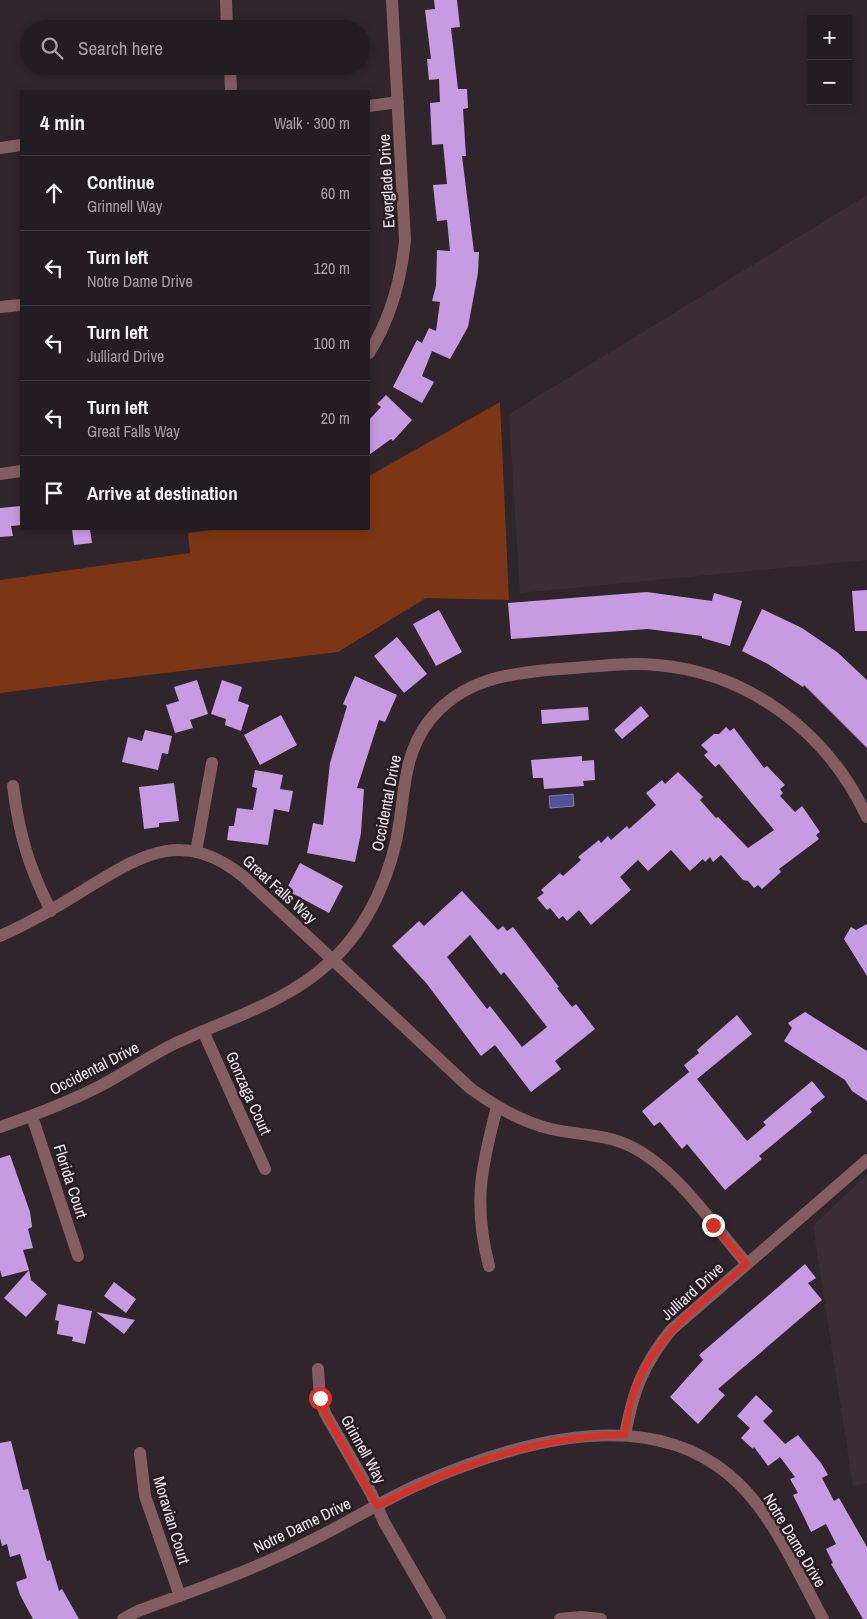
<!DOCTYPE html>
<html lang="en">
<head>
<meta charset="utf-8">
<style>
	body { margin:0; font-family:"Archivo Narrow",sans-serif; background:#2b2529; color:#f1f3f6 }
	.controls { position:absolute; right:15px; top:15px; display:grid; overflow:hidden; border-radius:0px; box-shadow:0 2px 8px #0003 }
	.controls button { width:45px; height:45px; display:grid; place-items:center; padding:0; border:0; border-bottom:1px solid #403a3e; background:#231c20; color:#f1f3f6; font:25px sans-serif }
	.stop { position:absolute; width:15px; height:15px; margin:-11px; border:4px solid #d93025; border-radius:50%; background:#fff }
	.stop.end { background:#d93025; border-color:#fff; box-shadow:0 1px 5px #0008 }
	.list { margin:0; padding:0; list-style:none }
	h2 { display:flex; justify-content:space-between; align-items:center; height:65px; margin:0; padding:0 20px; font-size:21px }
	h2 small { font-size:16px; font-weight:400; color:#a3a1a5 }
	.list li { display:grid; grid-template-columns:32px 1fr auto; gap:15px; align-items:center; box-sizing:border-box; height:75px; padding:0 20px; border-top:1px solid #403a3e }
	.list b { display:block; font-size:19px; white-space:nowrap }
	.list p { margin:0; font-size:16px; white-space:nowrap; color:#a3a1a5 }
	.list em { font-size:16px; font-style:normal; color:#a3a1a5 }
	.icon { flex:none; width:28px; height:28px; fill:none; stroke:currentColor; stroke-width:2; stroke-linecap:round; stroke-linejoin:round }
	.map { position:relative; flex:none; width:867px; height:1619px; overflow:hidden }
	.search { position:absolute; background:#231c20; box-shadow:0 2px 8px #0003; left:20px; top:20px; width:350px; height:55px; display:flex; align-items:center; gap:12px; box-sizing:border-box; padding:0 18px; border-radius:28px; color:#a3a1a5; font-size:19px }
	.panel { position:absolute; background:#231c20; box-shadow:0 2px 8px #0003; left:20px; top:90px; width:350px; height:440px; border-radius:0px }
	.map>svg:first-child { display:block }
	.built { fill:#3c2c36 }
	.green { fill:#7c3615 }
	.water { fill:#515297; stroke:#8180b1 }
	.building { fill:#c69be2; fill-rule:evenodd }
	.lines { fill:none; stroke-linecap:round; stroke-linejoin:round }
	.minor { stroke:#835d61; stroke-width:12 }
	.route { stroke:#d93025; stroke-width:6 }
	.labels { text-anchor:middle; stroke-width:5; stroke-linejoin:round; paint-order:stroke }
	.street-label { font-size:16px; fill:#f1eaee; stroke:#261c22 }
</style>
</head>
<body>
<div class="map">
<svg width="867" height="1619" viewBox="0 0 867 1619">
	<rect width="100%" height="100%" fill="#2f252b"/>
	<path class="built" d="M867 195V560L520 593 509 414Z
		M867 1174V1483L853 1486 813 1226Z"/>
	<path class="green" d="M500 402 509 600 426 598 338 652 0 693V580L190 553 188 533 219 529H369V476Z"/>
	<path class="water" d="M573 794 574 806 550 808 549 796Z"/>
	<path class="building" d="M434 0H457L460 27 451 28 458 89H467L468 108 463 109 466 156H462L474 252H479L478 273 468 327 450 359 432 351 422 376 434 382 422 403 393 387 417 340 422 343 429 328 436 331 440 302 432 301 436 286 437 250 450 251 447 220 437 221 433 185 447 184 443 144 432 145 430 103 440 102 439 79 429 80 427 59H431L425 10 435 9Z
		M386 395 412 420 393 441 391 439 369 455V420L381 407 377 404Z
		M21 506V525L11 526 13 536 0 537V508Z
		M72 529H90L92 543 74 545Z
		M867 590V631H855L852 591Z
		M647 592 712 601 714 593 742 601 730 646 702 638V636L648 629 511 639 508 603Z
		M762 609 802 628 837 652 867 680V748L804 685 803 687 768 664 742 651Z
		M439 610 462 652 436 666 413 624Z
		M397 637 427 674 404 693 374 656Z
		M355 676 397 695 385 722 379 720 357 788 364 789 361 833 355 862 307 853 313 823 323 825 330 763 347 706 343 704Z
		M197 680 208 714 190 720 193 728 175 733 166 705 179 701 174 687Z
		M222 680 242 687 238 701 249 705 241 731 225 725 226 719 211 714Z
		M641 706 649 716 622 739 614 730Z
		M588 707 589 720 542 724 541 710Z
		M281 715 297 745 260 765 244 735Z
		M726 727 730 731 734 728 764 768 767 766 785 785 780 789 783 793 780 796 795 812 802 806 820 832 816 835 819 839 779 869 781 872 762 889 758 885 754 888 748 881 743 880 721 855 713 862 710 857 705 862 703 859 690 871 671 850 648 871 638 860 620 877 631 890 591 925 579 910 567 921 563 916 559 919 550 908 547 910 537 898 544 893 541 890 560 873 563 876 581 860 578 857 599 840 601 843 608 836 611 840 627 826 629 829 656 805 646 793 662 780 665 784 678 772 703 797 700 800 716 818 718 817 748 848 774 830 719 764 715 767 704 755 708 752 701 745 714 734H719Z
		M145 730 172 736 168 754 162 753 158 770 122 762 128 737 142 741Z
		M582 756V761L594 760 595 780 583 781 584 786 544 789 543 778H533L531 760Z
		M255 770 283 775 280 789 293 791 289 812 274 809 268 845 227 840 229 826H234L237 808 253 810 257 788 252 787Z
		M174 783 179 821 159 823V827L144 829 139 787Z
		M300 863 343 886 329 913 286 890Z
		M462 891 498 930 503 926 507 931 513 927 559 987 557 988 572 1007 576 1004 595 1029 555 1061 561 1069 531 1092 495 1045 481 1056 427 984 392 946 419 921 424 926ZM470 935 501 975 504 972 547 1027 522 1047 490 1006 487 1009 447 957Z
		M867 924V976L844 939 851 927 856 930Z
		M805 1012 867 1051V1101L852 1091 845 1080 784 1041 792 1028 788 1023Z
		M737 1015 752 1034 697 1079 747 1141 766 1125 763 1122 812 1081 825 1097 810 1109 812 1112 759 1156 762 1159 725 1190 687 1144 682 1149 660 1122 654 1126 642 1111 689 1072 684 1065 699 1053 697 1050Z
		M10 1155 30 1212 32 1227 28 1229 33 1248 23 1250 29 1270 2 1277 0 1270V1158Z
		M805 1264 816 1278 808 1283 822 1300 718 1389 725 1395 698 1424 670 1397 703 1360 699 1355Z
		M29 1270 31 1280 47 1294 26 1317 4 1298Z
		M114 1282 136 1299 126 1313 104 1296Z
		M58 1304 92 1311 85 1344 72 1341 73 1337 57 1334 59 1321 55 1320Z
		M96 1312 135 1320 124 1334Z
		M756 1395 773 1411 763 1421 785 1444 798 1435 821 1463 828 1475 822 1478 834 1501 839 1498 867 1547V1619H863L831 1564 833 1563 826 1549 836 1544 826 1524 811 1532 804 1517 793 1495 798 1493 790 1479 795 1477 780 1457 768 1466 754 1447 753 1449 741 1438 750 1428 737 1416Z
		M11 1441 23 1490 28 1489 47 1561 50 1560 59 1591 62 1589 79 1619H33L20 1595 16 1582 27 1578 20 1554 10 1557 7 1544 2 1546 0 1538V1443Z"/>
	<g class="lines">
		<path class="minor" d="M226 0 227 29
			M230 66 231 91
			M369 106 398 102
			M0 148 21 145
			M0 307 21 305
			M369 353C391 318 401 281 405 240L392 0
			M0 474 21 471
			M13 786C19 834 29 868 51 911
			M196 852 212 763
			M0 936C30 923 57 907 84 890 142 855 182 827 244 877L470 1088C495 1106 521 1122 551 1129 577 1135 606 1134 630 1146 676 1168 713 1225 747 1264
			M203 1031 265 1169
			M32 1116 78 1256
			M0 1127C35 1115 69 1102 102 1085 125 1073 148 1057 172 1045 226 1019 285 1004 330 962 369 927 393 871 400 819 405 783 406 751 429 721 462 679 509 673 559 669 591 667 624 662 657 665 750 673 828 733 867 817
			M489 1266C473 1204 481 1168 497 1107
			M318 1369 320 1398 325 1413 371 1493 384 1522 440 1619
			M625 1435C633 1391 643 1365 671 1330L867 1160
			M140 1453 145 1496 180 1596
			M123 1619 138 1611C192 1591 248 1572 300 1546 339 1528 376 1504 415 1486 507 1445 641 1402 728 1474 772 1510 796 1570 823 1619
			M560 1619 581 1617 601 1619"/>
	</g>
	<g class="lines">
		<path class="route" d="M320 1398 325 1413 377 1506C453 1467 538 1435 625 1435 628 1417 630 1399 638 1382 659 1331 706 1300 747 1264L713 1225"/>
	</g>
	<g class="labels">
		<g class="street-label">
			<text transform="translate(386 181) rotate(-93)" y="6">Everglade Drive</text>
			<text transform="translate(386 803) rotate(-79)" y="6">Occidental Drive</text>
			<text transform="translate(280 889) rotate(42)" y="6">Great Falls Way</text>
			<text transform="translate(94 1068) rotate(-27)" y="6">Occidental Drive</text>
			<text transform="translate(249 1093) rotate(66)" y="6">Gonzaga Court</text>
			<text transform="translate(71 1181) rotate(72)" y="6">Florida Court</text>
			<text transform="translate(692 1291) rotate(-42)" y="6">Julliard Drive</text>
			<text transform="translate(364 1449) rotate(61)" y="6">Grinnell Way</text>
			<text transform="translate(172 1520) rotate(73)" y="6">Moravian Court</text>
			<text transform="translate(302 1525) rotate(-26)" y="6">Notre Dame Drive</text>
			<text transform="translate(795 1540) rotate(59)" y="6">Notre Dame Drive</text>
		</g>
	</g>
</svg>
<div class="controls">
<button>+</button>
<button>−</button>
</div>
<div class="stop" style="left:320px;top:1398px"></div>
<div class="stop end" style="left:713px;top:1225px"></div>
<div class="search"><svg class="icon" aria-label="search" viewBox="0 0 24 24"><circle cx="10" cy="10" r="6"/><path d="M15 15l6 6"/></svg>Search here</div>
<section class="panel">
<h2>4 min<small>Walk · 300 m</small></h2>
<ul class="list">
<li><svg class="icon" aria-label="ahead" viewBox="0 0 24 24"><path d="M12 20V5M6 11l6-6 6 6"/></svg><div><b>Continue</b><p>Grinnell Way</p></div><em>60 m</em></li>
<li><svg class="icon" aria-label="left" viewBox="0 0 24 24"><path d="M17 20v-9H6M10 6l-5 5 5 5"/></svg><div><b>Turn left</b><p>Notre Dame Drive</p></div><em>120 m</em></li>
<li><svg class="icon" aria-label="left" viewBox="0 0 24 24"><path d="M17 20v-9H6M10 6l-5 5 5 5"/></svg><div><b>Turn left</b><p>Julliard Drive</p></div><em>100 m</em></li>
<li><svg class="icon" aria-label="left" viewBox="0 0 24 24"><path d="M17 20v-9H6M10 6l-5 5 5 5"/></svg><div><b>Turn left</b><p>Great Falls Way</p></div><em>20 m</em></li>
<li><svg class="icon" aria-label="arrive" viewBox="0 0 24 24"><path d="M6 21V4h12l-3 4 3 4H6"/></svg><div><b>Arrive at destination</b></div></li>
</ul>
</section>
</div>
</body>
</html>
